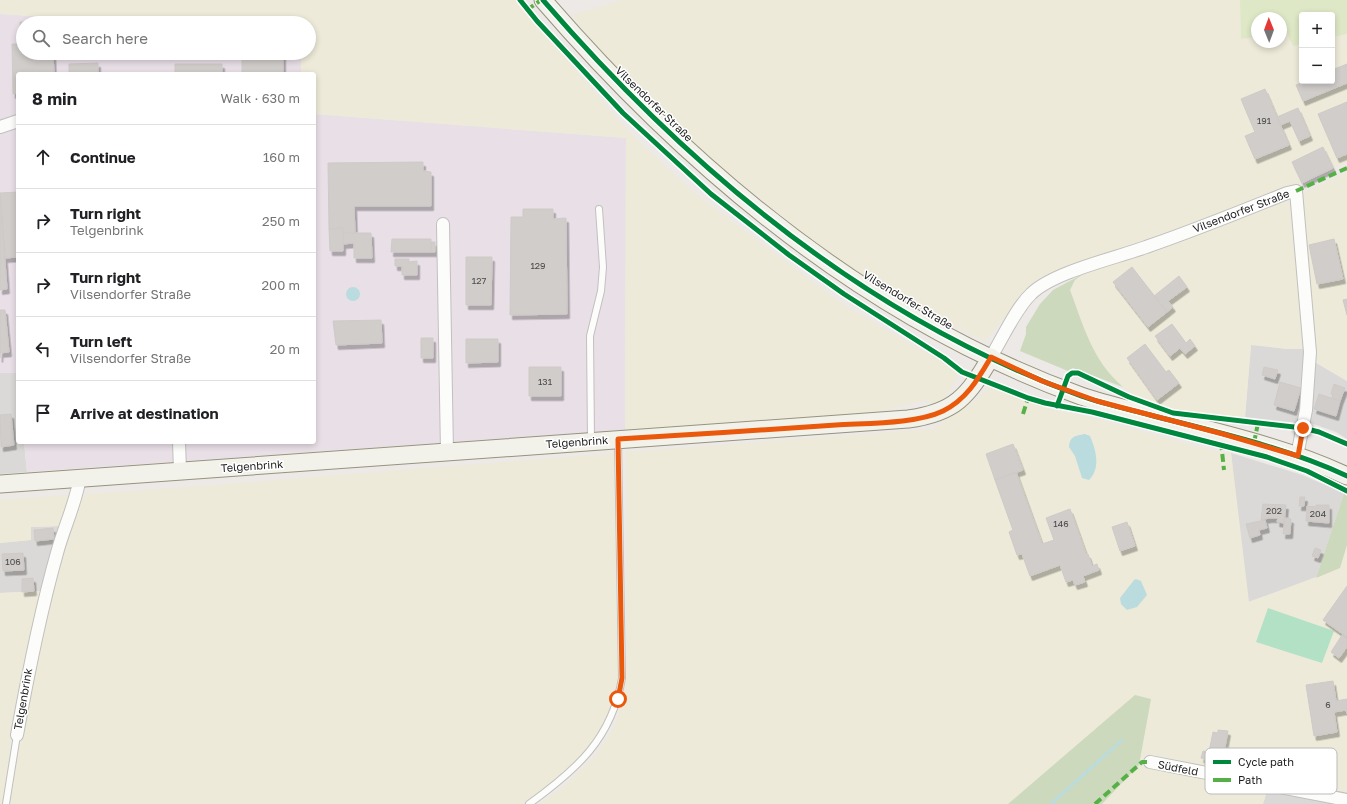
<!DOCTYPE html>
<html lang="en">
<head>
<meta charset="utf-8">
<style>
	body { margin:0; font-family:"Golos Text",sans-serif; background:#f6f6f6; color:#202124 }
	.controls { position:absolute; right:12px; top:12px; display:grid; overflow:hidden; border-radius:4px; box-shadow:0 2px 6px #0003 }
	.controls button { width:36px; height:36px; display:grid; place-items:center; padding:0; border:0; border-bottom:1px solid #e0e0e0; background:#fff; color:#202124; font:20px sans-serif }
	.compass { position:absolute; left:1251px; top:12px; width:36px; height:36px; border-radius:50%; background:#fff; box-shadow:0 2px 6px #0003; rotate:359deg }
	.stop { position:absolute; width:12px; height:12px; margin:-9px; border:3px solid #ea580c; border-radius:50%; background:#fff }
	.stop.end { background:#ea580c; border-color:#fff; box-shadow:0 1px 4px #0008 }
	.list { margin:0; padding:0; list-style:none }
	h2 { display:flex; justify-content:space-between; align-items:center; height:52px; margin:0; padding:0 16px; font-size:17px }
	h2 small { font-size:13px; font-weight:400; color:#757577 }
	.list li { display:grid; grid-template-columns:26px 1fr auto; gap:12px; align-items:center; box-sizing:border-box; height:64px; padding:0 16px; border-top:1px solid #e0e0e0 }
	.list b { display:block; font-size:15px; white-space:nowrap }
	.list p { margin:0; font-size:13px; white-space:nowrap; color:#757577 }
	.list em { font-size:13px; font-style:normal; color:#757577 }
	.icon { flex:none; width:22px; height:22px; fill:none; stroke:currentColor; stroke-width:2; stroke-linecap:round; stroke-linejoin:round }
	.map { position:relative; flex:none; width:1347px; height:804px; overflow:hidden }
	.search { position:absolute; background:#fff; box-shadow:0 2px 6px #0003; left:16px; top:16px; width:300px; height:44px; display:flex; align-items:center; gap:10px; box-sizing:border-box; padding:0 14px; border-radius:22px; color:#757577; font-size:15px }
	.panel { position:absolute; background:#fff; box-shadow:0 2px 6px #0003; left:16px; top:72px; width:300px; height:372px; border-radius:4px }
	.map>svg:first-child { display:block }
	.residential { fill:#dbd9d8 }
	.industrial { fill:#e9dfe7 }
	.farmland { fill:#edead9 }
	.grass { fill:#dee8c6 }
	.forest { fill:#ccd9bc }
	.pitch { fill:#b3e1c6 }
	.water { fill:#badcde }
	.lines { fill:none; stroke-linecap:round; stroke-linejoin:round }
	.stream { stroke:#badcde; stroke-width:3 }
	.building { fill:#d0cdcb; stroke:#cfcac7; filter:url(#shadow) }
	.lane-casing { stroke:#c1c0be; stroke-width:8 }
	.street-casing { stroke:#c1c0be; stroke-width:14 }
	.secondary-casing { stroke:#96937f; stroke-width:19 }
	.lane { stroke:#fcfcfb; stroke-width:6 }
	.street { stroke:#fcfcfb; stroke-width:12 }
	.secondary { stroke:#f3f2ea; stroke-width:17 }
	.quiet { stroke:#55b145; stroke-width:4; stroke-dasharray:8 4; stroke-linecap:butt }
	.cycleway-casing { stroke:#fff; stroke-width:8 }
	.cycleway { stroke:#00873e; stroke-width:5 }
	.route { stroke:#ea580c; stroke-width:5 }
	.labels { text-anchor:middle; stroke-width:3; stroke-linejoin:round; paint-order:stroke }
	.number-label { font-size:9px; fill:#4a4948 }
	.street-label { font-size:11px; fill:#1d1d1d; stroke:#fff }
	.key { fill:#fff; stroke:#bbb; stroke-width:1 }
	.key-label { font-size:11px; fill:#1d1d1d }
</style>
</head>
<body>
<div class="map">
<svg width="1347" height="804" viewBox="0 0 1347 804">
	<defs>
		<filter id="shadow"><feDropShadow dx="2.5" dy="4.5" stdDeviation="0" flood-color="#0004"/></filter>
	</defs>
	<rect width="100%" height="100%" fill="#ece9e6"/>
	<path class="residential" d="M1251 344 1287 349H1305L1299 423 1245 417Z
		M1313 361 1347 381V439L1336 432 1308 422Z
		M0 373H18V442H24L27 472 0 474Z
		M1231 453 1302 475 1344 493 1316 578 1248 602Z
		M60 526 41 591 0 593V543L30 540 31 527Z
		M1267 791 1343 804H1263Z"/>
	<path class="industrial" d="M0 14 134 23H23V53H301V74H18V376L17 373H0Z
		M314 114 626 138 625 430 27 472 24 442H314Z"/>
	<path class="farmland" d="M0 0H515L629 132 693 192 844 305 946 364 959 375 946 396 932 405 927 400 876 412 625 430 626 138 314 114V74H301V53H309V23H134L0 14Z
		M622 0H1240L1241 39 1257 37V42H1281V34L1287 33 1293 45 1302 44V81H1332V37L1347 34V162L1285 191 1102 258 1045 276 1029 290 985 341 954 326 851 269 795 227 705 154 644 96 584 32 572 15Z
		M1347 172V381L1313 361 1301 194Z
		M1293 202 1305 349H1287L1251 345 1245 417 1199 414 1165 409 1144 401 1123 387 1109 375 1090 345 1070 290 1075 280 1083 274 1228 224 1274 203Z
		M989 386 1056 411 1090 417 1214 451 1231 453 1249 602 1340 568 1347 545V794L1155 758 1140 759 1151 699 1135 695 1008 804H539L562 788 596 755 616 724 623 699 627 674 626 452 933 429 979 398Z
		M616 453 618 677 615 699 599 734 588 749 563 775 522 804H10L21 735 60 557 72 520 85 494 191 487Z
		M68 495V501L60 526 31 527V540L0 543V500Z
		M41 591 24 665 12 729 3 804H0V593Z
		M1139 765 1267 791 1263 804H1102Z"/>
	<path class="grass" d="M1240 0H1347V34L1332 37V15H1302V44L1293 46 1287 33 1281 34V18H1257V37L1241 39Z"/>
	<path class="forest" d="M1083 274 1075 280 1070 290C1084 327 1092 360 1123 387L1073 368 1068 371 1020 351 1026 334V327L1040 304 1053 290Z
		M1344 493 1347 496V545L1340 568 1316 578Z
		M1135 695 1151 699 1139 765 1102 804H1008Z"/>
	<path class="pitch" d="M1268 608 1334 631 1322 663 1256 642Z"/>
	<path class="water" d="M346 294a7 7 0 1 1 14 0a7 7 0 1 1-14 0Z
		M1085 434 1090 436C1096 450 1101 468 1089 480L1082 478 1075 456 1069 447C1070 436 1075 436 1085 434Z
		M1136 579 1141 581 1147 595 1137 607 1127 610 1121 604 1120 598 1134 580Z"/>
	<g class="lines">
		<path class="stream" d="M1051 804 1122 740"/>
	</g>
	<path class="building" d="M20 22H52V23H23V44H20Z
		M12 44H23V53H53L54 74H18V93L13 94Z
		M242 53H283V74H242Z
		M98 63V74H69V64Z
		M175 64H222V74H175Z
		M1347 64V83L1303 101 1296 85 1306 81H1332V70Z
		M1265 89 1289 145 1255 159 1245 136 1255 132 1241 99Z
		M1347 102V154L1337 158 1318 114Z
		M1298 108 1310 136 1299 141 1290 121 1280 125 1277 117Z
		M1323 147 1333 168 1302 183 1292 162Z
		M423 162V171L431 172V206H354L355 233H343V228L329 229 328 163Z
		M18 192V257L5 258 0 193Z
		M0 193 7 289 0 290Z
		M523 209H553V219L566 218 567 314 510 315 511 217H523Z
		M343 228V251H330L329 229Z
		M343 233H371L372 258H354V243L343 244Z
		M392 239H431V252H391Z
		M1334 239 1343 279 1317 284 1309 245Z
		M431 242H435V252H431Z
		M466 257H492L491 305H466Z
		M395 259H409V262L417 261V275H402V266H395Z
		M1132 267 1167 312 1148 327 1113 282Z
		M1179 276 1187 287 1168 301 1173 307 1167 312 1154 296Z
		M1347 299V315L1343 300Z
		M0 310H5L9 352 0 353V358Z
		M381 320 382 343 336 345 333 321Z
		M1172 324 1186 343 1190 339 1195 346 1185 354 1180 348 1170 356 1155 336Z
		M421 338H433V358H421Z
		M466 339H498V362L466 363Z
		M1145 344 1166 372 1169 370 1179 383 1157 400 1127 358Z
		M529 367H561V396H529Z
		M1264 367 1278 370 1275 379 1262 375Z
		M1280 382 1301 388 1294 411 1274 405Z
		M1334 384 1345 388 1340 401 1332 398 1333 395 1331 394Z
		M1319 394 1340 401 1336 416 1314 409Z
		M11 414 14 445 1 447 0 415Z
		M1013 444 1023 470 995 480 986 454Z
		M1016 472 1042 544 1054 540 1046 518 1070 509 1086 554H1088L1092 566 1097 564 1099 570 1083 576 1085 582 1075 585 1073 580 1066 582 1060 565 1030 576 1022 554 1017 555 1009 532 1013 530 995 480Z
		M1300 497H1305L1304 506H1299Z
		M1263 504 1286 505 1284 523 1277 522 1278 518H1269L1261 520Z
		M1316 505H1329V523L1306 521 1307 506 1316 507Z
		M1285 518 1291 519 1290 534H1283Z
		M1265 520 1267 528 1259 530 1260 535 1250 538 1246 524Z
		M1127 522 1135 546 1120 551 1112 527Z
		M53 528 54 539 35 541 34 530Z
		M1315 548 1321 550 1318 558 1312 556Z
		M23 553 24 570 3 571 2 554Z
		M33 578 34 591 22 592V579Z
		M1347 586V637L1323 620Z
		M1342 635 1347 639V647L1339 658 1331 652Z
		M1333 681 1336 701 1347 699V714L1346 710 1334 712 1337 732 1314 736 1306 685Z
		M1218 730 1228 731 1222 762 1201 758 1203 751 1209 752 1213 732 1218 733Z"/>
	<g class="lines">
		<g class="lane-casing">
			<path id="lane" d="M591 440 590 336 601 291 603 267 599 209
				M6 804 17 735
				M529 804C576 770 612 739 622 678L618 441"/>
		</g>
		<g class="street-casing">
			<path id="street" d="M0 127 18 121
				M443 224 447 452
				M991 357C1002 339 1016 308 1031 294 1053 272 1116 258 1146 247 1193 231 1240 212 1287 193L1296 191 1310 352 1306 410 1297 456
				M179 442 180 471
				M17 735C28 674 40 613 57 553 64 527 76 503 80 477
				M1150 762 1347 800"/>
		</g>
		<g class="secondary-casing">
			<path id="secondary" d="M543 0C689 169 868 319 1081 396 1104 404 1127 409 1150 415 1216 432 1285 447 1347 476
				M0 484 908 419C955 413 968 396 991 357"/>
		</g>
		<use href="#lane" class="lane"/>
		<use href="#street" class="street"/>
		<use href="#secondary" class="secondary"/>
		<path class="quiet" d="M527 10 541 0
			M1296 191 1347 168
			M1023 414 1028 398
			M1221 442 1224 470
			M1254 443 1258 423
			M1095 804 1142 762H1150"/>
		<g class="cycleway-casing">
			<path id="cycleway" d="M520 0 537 21 623 113 711 194 789 255 844 294 944 358 962 372 1028 398 1045 403 1092 412 1267 457 1307 471 1347 491
				M543 0C689 169 868 319 1081 396 1104 404 1127 409 1150 415 1216 432 1285 447 1347 476
				M1057 406 1068 376 1072 373H1078L1129 397 1173 413 1303 428 1319 432 1347 444"/>
		</g>
		<use href="#cycleway" class="cycleway"/>
	</g>
	<g class="lines">
		<path class="route" d="M618 699 622 678 618 439C691 435 763 430 836 425 866 423 916 424 943 411 967 399 978 379 991 357L1042 381 1097 401 1223 434 1298 456 1303 428"/>
	</g>
	<g class="labels">
		<g class="number-label">
			<text x="1264" y="124">191</text>
			<text x="538" y="269">129</text>
			<text x="479" y="284">127</text>
			<text x="545" y="385">131</text>
			<text x="1274" y="514">202</text>
			<text x="1318" y="517">204</text>
			<text x="1061" y="527">146</text>
			<text x="13" y="565">106</text>
			<text x="1328" y="708">6</text>
		</g>
		<g class="street-label">
			<text transform="translate(654 104) rotate(44)" y="4">Vilsendorfer Straße</text>
			<text transform="translate(1241 211) rotate(-21)" y="4">Vilsendorfer Straße</text>
			<text transform="translate(908 300) rotate(31)" y="4">Vilsendorfer Straße</text>
			<text transform="translate(577 442) rotate(-4)" y="4">Telgenbrink</text>
			<text transform="translate(252 466) rotate(-4)" y="4">Telgenbrink</text>
			<text transform="translate(23 699) rotate(-80)" y="4">Telgenbrink</text>
			<text transform="translate(1178 768) rotate(11)" y="4">Südfeld</text>
		</g>
	</g>
	<rect x="1205" y="748" width="132" height="46" rx="6" class="key"/>
	<rect x="1213" y="760" width="18" height="4" fill="#00873e"/>
	<rect x="1213" y="778" width="18" height="4" fill="#55b145"/>
	<g class="key-label">
		<text x="1238" y="766">Cycle path</text>
		<text x="1238" y="784">Path</text>
	</g>
</svg>
<div class="controls">
<button>+</button>
<button>−</button>
</div>
<svg class="compass" viewBox="-18 -18 36 36"><path d="M0-13l5 13h-10z" fill="#e53935"/><path d="M0 13l5-13h-10z" fill="#757577"/></svg>
<div class="stop" style="left:618px;top:699px"></div>
<div class="stop end" style="left:1303px;top:428px"></div>
<div class="search"><svg class="icon" aria-label="search" viewBox="0 0 24 24"><circle cx="10" cy="10" r="6"/><path d="M15 15l6 6"/></svg>Search here</div>
<section class="panel">
<h2>8 min<small>Walk · 630 m</small></h2>
<ul class="list">
<li><svg class="icon" aria-label="ahead" viewBox="0 0 24 24"><path d="M12 20V5M6 11l6-6 6 6"/></svg><div><b>Continue</b></div><em>160 m</em></li>
<li><svg class="icon" aria-label="right" viewBox="0 0 24 24"><path d="M7 20v-9h11M14 6l5 5-5 5"/></svg><div><b>Turn right</b><p>Telgenbrink</p></div><em>250 m</em></li>
<li><svg class="icon" aria-label="right" viewBox="0 0 24 24"><path d="M7 20v-9h11M14 6l5 5-5 5"/></svg><div><b>Turn right</b><p>Vilsendorfer Straße</p></div><em>200 m</em></li>
<li><svg class="icon" aria-label="left" viewBox="0 0 24 24"><path d="M17 20v-9H6M10 6l-5 5 5 5"/></svg><div><b>Turn left</b><p>Vilsendorfer Straße</p></div><em>20 m</em></li>
<li><svg class="icon" aria-label="arrive" viewBox="0 0 24 24"><path d="M6 21V4h12l-3 4 3 4H6"/></svg><div><b>Arrive at destination</b></div></li>
</ul>
</section>
</div>
</body>
</html>
